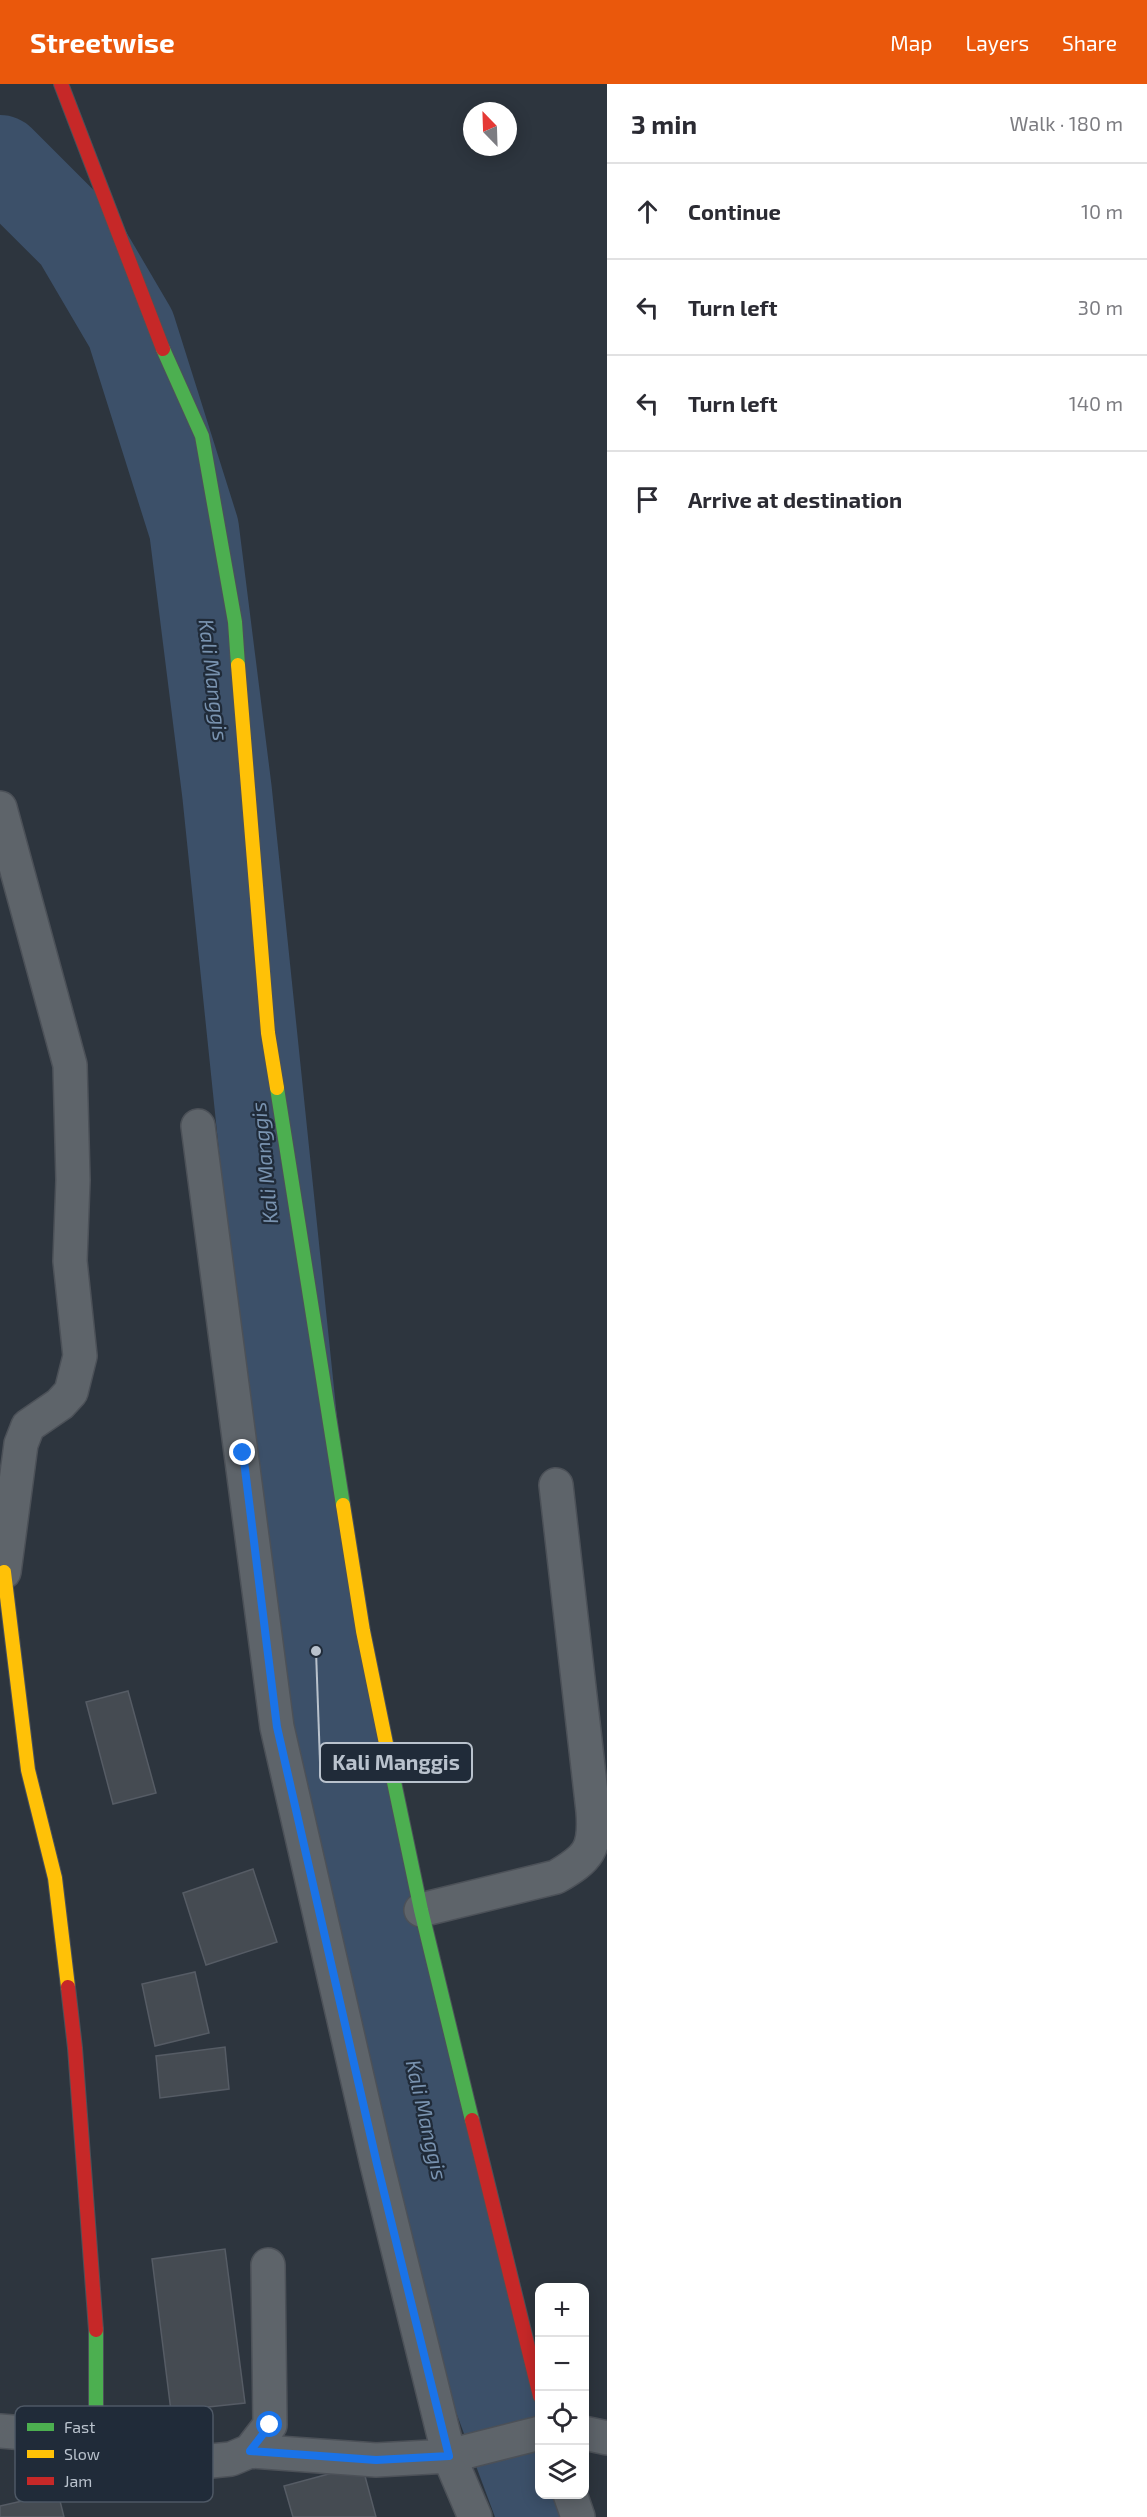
<!DOCTYPE html>
<html lang="en">
<head>
<meta charset="utf-8">
<style>
	body { margin:0; font-family:"Exo 2",sans-serif; background:#f2f2f3; color:#2b2b33 }
	.controls { position:absolute; right:18px; bottom:18px; display:grid; overflow:hidden; border-radius:12px; box-shadow:0 3px 15px #0003 }
	.controls button { width:54px; height:54px; display:grid; place-items:center; padding:0; border:0; border-bottom:2px solid #e1e1e2; background:#fff; color:#2b2b33; font:30px sans-serif }
	.compass { position:absolute; left:463px; top:18px; width:54px; height:54px; border-radius:50%; background:#fff; box-shadow:0 3px 15px #0003; rotate:337deg }
	.stop { position:absolute; width:18px; height:18px; margin:-14px; border:4px solid #1a73e8; border-radius:50%; background:#fff }
	.stop.end { background:#1a73e8; border-color:#fff; box-shadow:0 2px 6px #0008 }
	.list { margin:0; padding:0; list-style:none }
	h2 { display:flex; justify-content:space-between; align-items:center; height:78px; margin:0; padding:0 24px; font-size:26px }
	h2 small { font-size:20px; font-weight:400; color:#7c7c81 }
	.list li { display:grid; grid-template-columns:39px 1fr auto; gap:18px; align-items:center; box-sizing:border-box; height:96px; padding:0 24px; border-top:2px solid #e1e1e2 }
	.list b { display:block; font-size:22px; white-space:nowrap }
	.list em { font-size:20px; font-style:normal; color:#7c7c81 }
	.icon { flex:none; width:33px; height:33px; fill:none; stroke:currentColor; stroke-width:2; stroke-linecap:round; stroke-linejoin:round }
	.map { position:relative; flex:none; width:607px; height:2433px; overflow:hidden }
	header { display:flex; align-items:center; gap:36px; box-sizing:border-box; height:84px; padding:0 30px; background:#ea580c; color:#fff }
	header strong { font-size:28px }
	nav { display:flex; gap:33px; margin-inline-start:auto; font-size:21px }
	main { display:flex }
	aside { flex:1; background:#fff }
	.map>svg:first-child { display:block }
	.lines { fill:none; stroke-linecap:round; stroke-linejoin:round }
	.river { stroke:#3c5069; stroke-width:90 }
	.building { fill:#454b52; stroke:#565c65; stroke-width:1.5 }
	.street-casing { stroke:#4c5158; stroke-width:36 }
	.fast-casing { stroke:#4c5158; stroke-width:16 }
	.slow-casing { stroke:#4c5158; stroke-width:16 }
	.jam-casing { stroke:#4c5158; stroke-width:16 }
	.street { stroke:#5e646a; stroke-width:33 }
	.fast { stroke:#4caf50; stroke-width:14 }
	.slow { stroke:#ffc107; stroke-width:14 }
	.jam { stroke:#c62828; stroke-width:14 }
	.route { stroke:#1a73e8; stroke-width:8 }
	.labels { text-anchor:middle; stroke-width:4.5; stroke-linejoin:round; paint-order:stroke }
	.water-label { font-size:21px; font-style:italic; fill:#7993b0; stroke:#202b39 }
	.key { fill:#202b39; stroke:#4e5865; stroke-width:1.5 }
	.key-label { font-size:16px; fill:#b9c2cd }
	.leader { fill:none; stroke:#b9c2cd; stroke-width:2 }
	.callout-dot { fill:#b9c2cd; stroke:#202b39; stroke-width:2 }
	.callout { fill:#202b39; stroke:#b9c2cd; stroke-width:2 }
	.callout-label { font-size:21px; text-anchor:middle; font-weight:bold; fill:#b9c2cd }
</style>
</head>
<body>
<header>
<strong>Streetwise</strong>
<nav><a>Map</a><a>Layers</a><a>Share</a></nav>
</header>
<main>
<div class="map">
<svg width="607" height="2433" viewBox="0 0 607 2433">
	<rect width="100%" height="100%" fill="#2d353e"/>
	<g class="lines">
		<path class="river" d="M0 76 77 153 131 245 194 445 227 708 316 1567 478 2258 543 2433"/>
	</g>
	<path class="building" d="M128 1607 156 1709 113 1720 86 1618Z
		M253 1785 277 1858 206 1881 183 1809Z
		M195 1888 209 1949 155 1962 142 1900Z
		M225 1963 229 2005 160 2014 156 1972Z
		M225 2165 245 2319 171 2327 152 2175Z
		M362 2381 376 2433H293L284 2402Z
		M58 2409 64 2433H0V2422Z"/>
	<g class="lines">
		<g class="street-casing">
			<path id="street" d="M0 724 70 981 73 1096 70 1177 80 1272 71 1308 60 1320 28 1342 21 1360 4 1488 0 1489
				M198 1042 277 1643 377 2080 449 2372 475 2433
				M421 1826 556 1793C589 1774 596 1765 593 1727L556 1401
				M0 2347 96 2355 211 2377 231 2375 250 2367 270 2341 268 2181
				M584 2349 607 2354
				M250 2367 376 2376 449 2372 540 2349
				M570 2410 578 2433"/>
		</g>
		<g class="fast-casing">
			<path id="fast" d="M163 265 202 352 235 538 238 581
				M277 1004 343 1421
				M390 1679 421 1826 472 2036
				M96 2246V2355"/>
		</g>
		<g class="slow-casing">
			<path id="slow" d="M238 581 268 949 277 1004
				M343 1421 363 1547 390 1679
				M4 1488 28 1686 55 1794 68 1903"/>
		</g>
		<g class="jam-casing">
			<path id="jam" d="M61 0 163 265
				M68 1903 75 1964 96 2246
				M472 2036 540 2312"/>
		</g>
		<use href="#street" class="street"/>
		<use href="#fast" class="fast"/>
		<use href="#slow" class="slow"/>
		<use href="#jam" class="jam"/>
	</g>
	<g class="lines">
		<path class="route" d="M243 1369 277 1643 377 2080 449 2372 376 2376 250 2367 270 2341"/>
	</g>
	<g class="labels">
		<g class="water-label">
			<text transform="translate(213 596) rotate(83)" y="7">Kali Manggis</text>
			<text transform="translate(265 1079) rotate(-96)" y="7">Kali Manggis</text>
			<text transform="translate(426 2036) rotate(77)" y="7">Kali Manggis</text>
		</g>
	</g>
	<rect x="15" y="2322" width="198" height="96" rx="9" class="key"/>
	<rect x="27" y="2339" width="27" height="8" fill="#4caf50"/>
	<rect x="27" y="2366" width="27" height="8" fill="#ffc107"/>
	<rect x="27" y="2393" width="27" height="8" fill="#c62828"/>
	<g class="key-label">
		<text x="64" y="2349">Fast</text>
		<text x="64" y="2376">Slow</text>
		<text x="64" y="2403">Jam</text>
	</g>
	<path class="leader" d="M316 1567L320 1678"/>
	<circle class="callout-dot" cx="316" cy="1567" r="6"/>
	<rect class="callout" x="320" y="1659" width="152" height="39" rx="6"/>
	<g class="callout-label">
		<text x="396" y="1686">Kali Manggis</text>
	</g>
</svg>
<div class="controls">
<button>+</button>
<button>−</button>
<button><svg class="icon" aria-label="locate" viewBox="0 0 24 24"><circle cx="12" cy="12" r="6"/><path d="M12 2v4M12 18v4M2 12h4M18 12h4"/></svg></button>
<button><svg class="icon" aria-label="layers" viewBox="0 0 24 24"><path d="M12 4l9 5-9 5-9-5zM3 14l9 5 9-5"/></svg></button>
</div>
<svg class="compass" viewBox="-18 -18 36 36"><path d="M0-13l5 13h-10z" fill="#e53935"/><path d="M0 13l5-13h-10z" fill="#7c7c81"/></svg>
<div class="stop" style="left:270px;top:2341px"></div>
<div class="stop end" style="left:243px;top:1369px"></div>
</div>
<aside>
<h2>3 min<small>Walk · 180 m</small></h2>
<ul class="list">
<li><svg class="icon" aria-label="ahead" viewBox="0 0 24 24"><path d="M12 20V5M6 11l6-6 6 6"/></svg><div><b>Continue</b></div><em>10 m</em></li>
<li><svg class="icon" aria-label="left" viewBox="0 0 24 24"><path d="M17 20v-9H6M10 6l-5 5 5 5"/></svg><div><b>Turn left</b></div><em>30 m</em></li>
<li><svg class="icon" aria-label="left" viewBox="0 0 24 24"><path d="M17 20v-9H6M10 6l-5 5 5 5"/></svg><div><b>Turn left</b></div><em>140 m</em></li>
<li><svg class="icon" aria-label="arrive" viewBox="0 0 24 24"><path d="M6 21V4h12l-3 4 3 4H6"/></svg><div><b>Arrive at destination</b></div></li>
</ul>
</aside>
</main>
</body>
</html>
